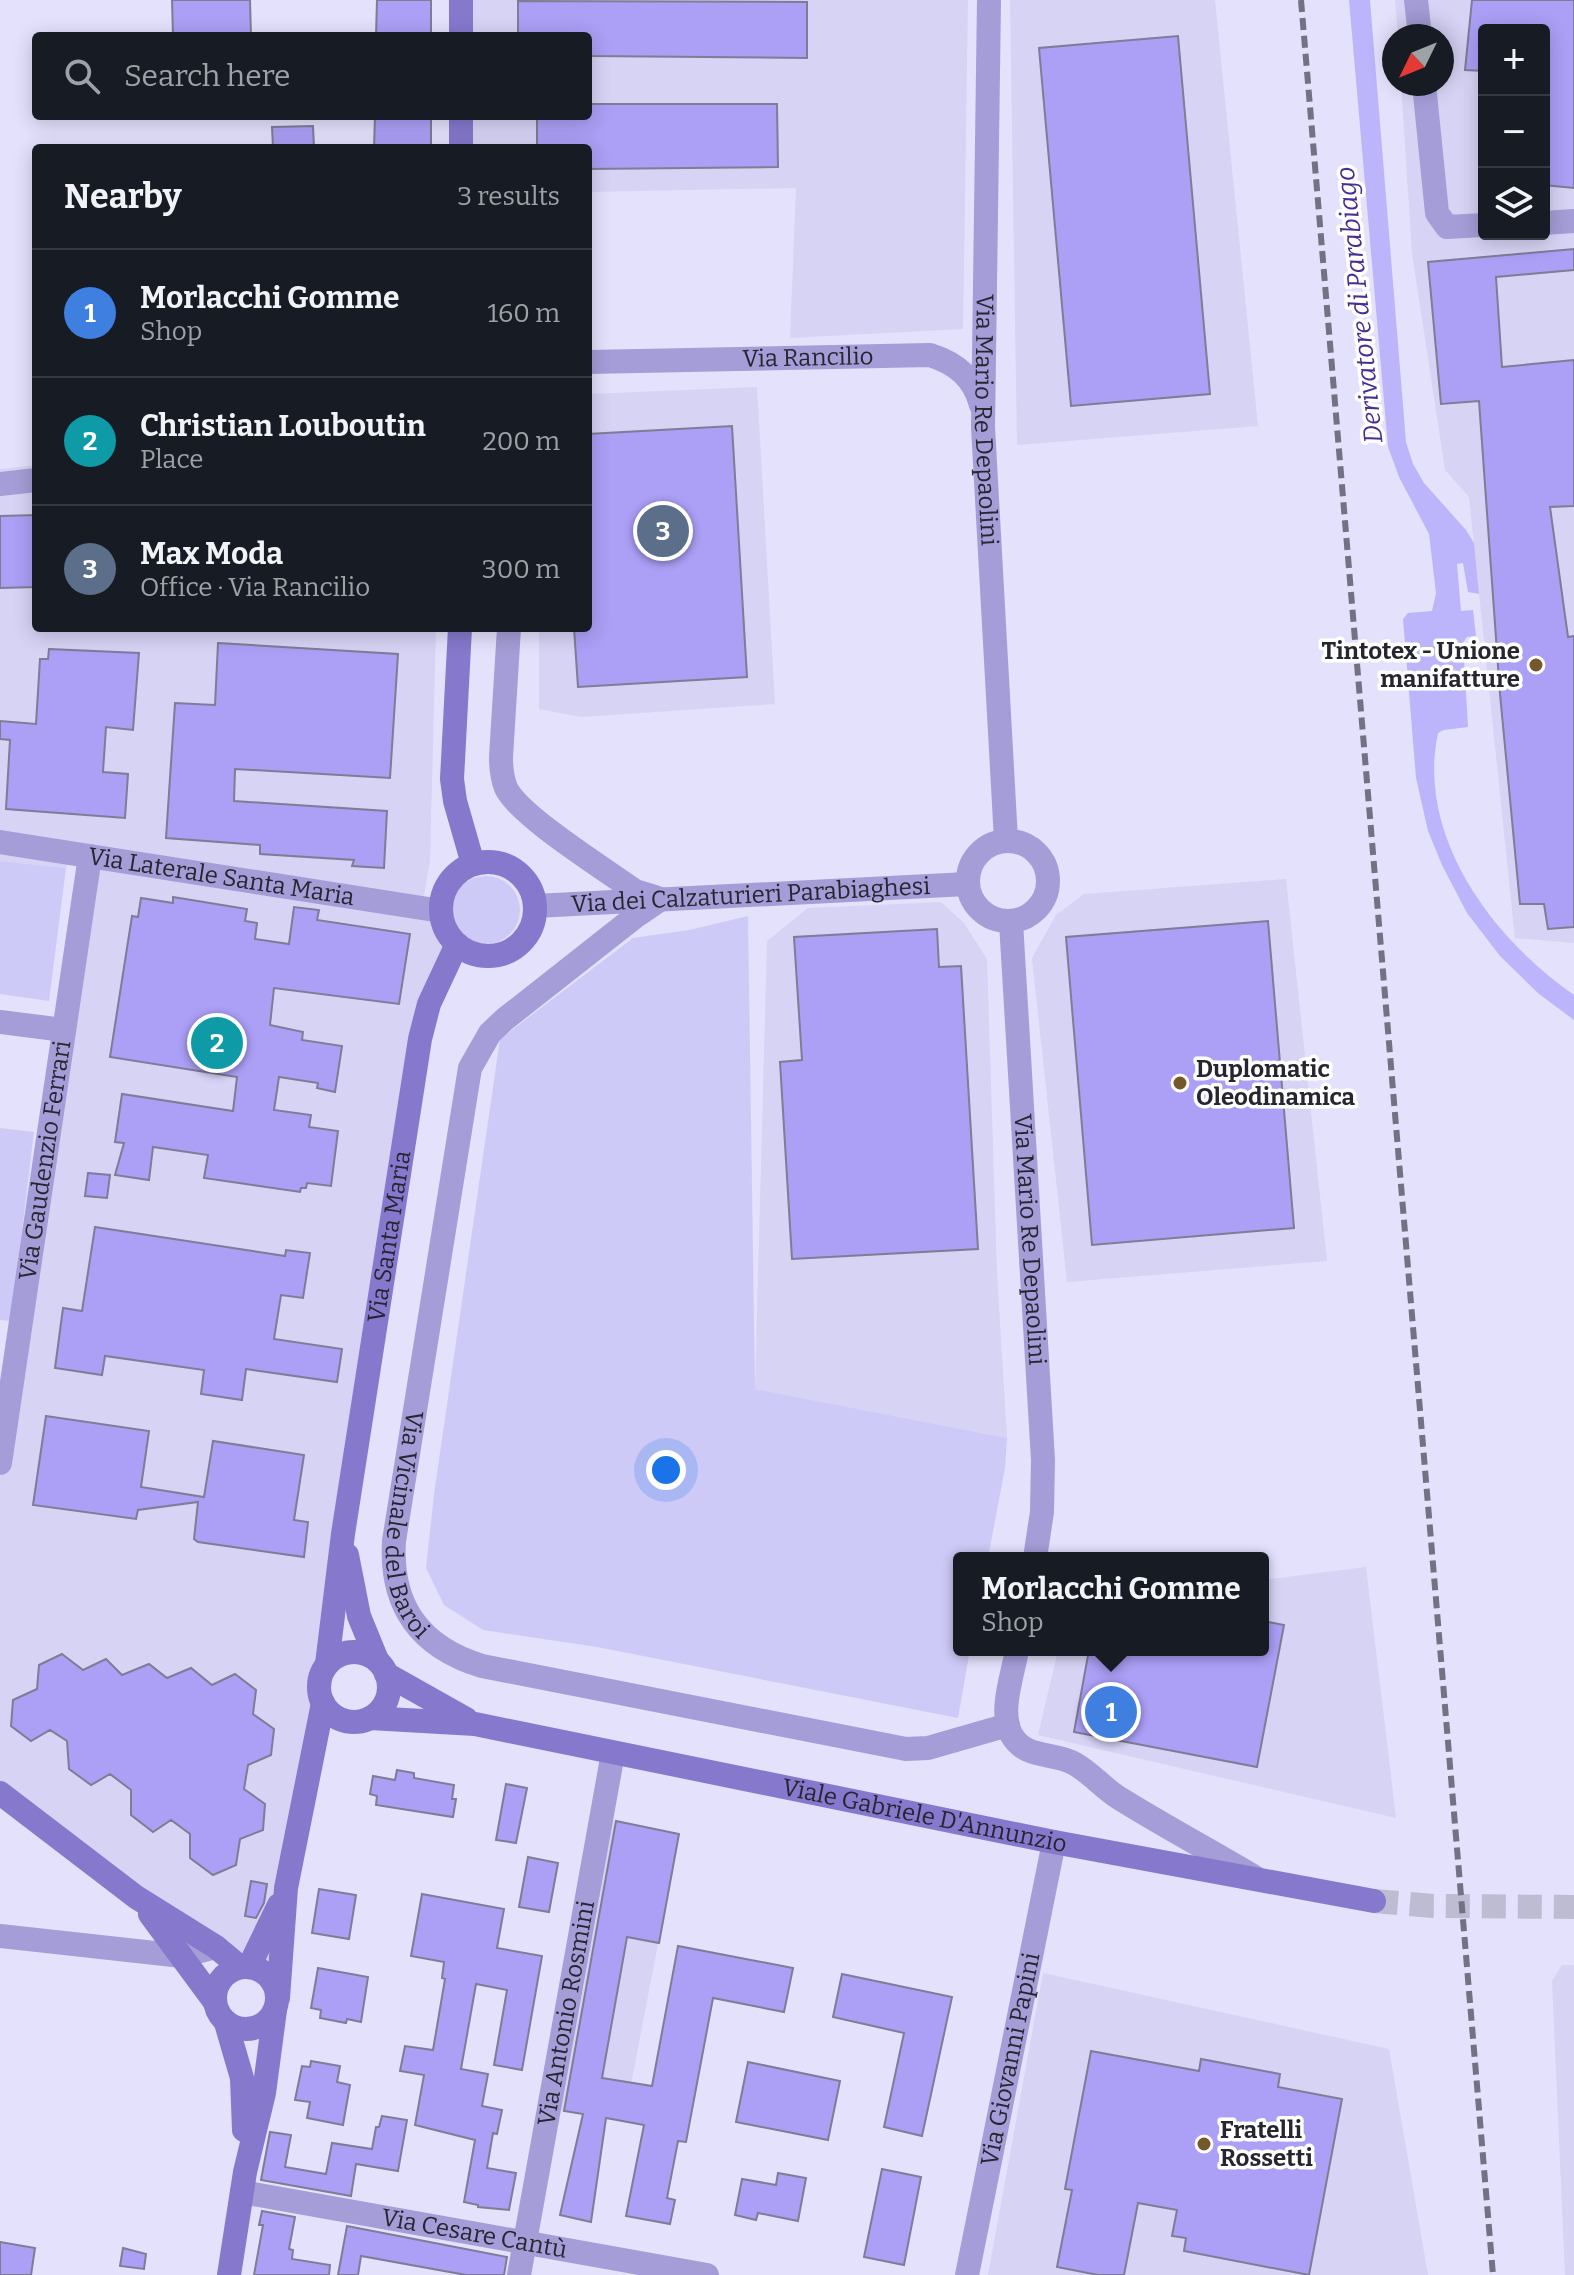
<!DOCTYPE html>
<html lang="en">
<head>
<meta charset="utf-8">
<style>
	body { margin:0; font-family:Bitter,serif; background:#242831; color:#f1f3f6 }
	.controls { position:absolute; right:24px; top:24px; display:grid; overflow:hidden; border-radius:8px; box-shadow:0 4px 20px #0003 }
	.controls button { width:72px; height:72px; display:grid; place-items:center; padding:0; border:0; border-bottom:2px solid #363941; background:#171b24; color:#f1f3f6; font:40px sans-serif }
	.compass { position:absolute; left:1382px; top:24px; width:72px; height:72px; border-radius:50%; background:#171b24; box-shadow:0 4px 20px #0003; rotate:227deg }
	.you { position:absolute; left:666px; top:1470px; width:28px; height:28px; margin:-20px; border:6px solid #fff; border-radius:50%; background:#1a73e8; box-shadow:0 0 0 12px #1a73e833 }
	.badge { display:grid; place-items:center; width:52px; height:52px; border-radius:50%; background:#b8ad9a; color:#fff; font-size:26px; font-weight:700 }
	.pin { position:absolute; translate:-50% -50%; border:4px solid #fff; box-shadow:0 2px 8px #0006 }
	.popup { position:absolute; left:953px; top:1552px; width:316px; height:104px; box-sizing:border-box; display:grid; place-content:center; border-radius:8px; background:#171b24; filter:drop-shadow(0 2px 6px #0005); font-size:26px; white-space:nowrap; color:#9ea1a6 }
	.popup b { font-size:30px; color:#f1f3f6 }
	.popup::after { content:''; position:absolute; left:50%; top:100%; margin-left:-16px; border:16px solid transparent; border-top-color:#171b24 }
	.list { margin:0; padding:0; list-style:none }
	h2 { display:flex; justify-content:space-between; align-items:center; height:104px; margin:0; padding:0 32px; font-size:34px }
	h2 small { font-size:26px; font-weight:400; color:#9ea1a6 }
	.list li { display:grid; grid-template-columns:52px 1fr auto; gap:24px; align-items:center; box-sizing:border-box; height:128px; padding:0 32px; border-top:2px solid #363941 }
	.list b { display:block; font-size:30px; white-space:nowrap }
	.list p { margin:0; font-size:26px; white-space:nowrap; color:#9ea1a6 }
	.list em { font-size:26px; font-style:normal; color:#9ea1a6 }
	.icon { flex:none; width:44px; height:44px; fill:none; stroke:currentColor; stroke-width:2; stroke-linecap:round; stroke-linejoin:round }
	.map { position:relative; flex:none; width:1574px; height:2275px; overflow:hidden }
	.search { position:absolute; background:#171b24; box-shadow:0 4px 20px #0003; left:32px; top:32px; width:560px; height:88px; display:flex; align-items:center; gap:20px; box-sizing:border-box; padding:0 28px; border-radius:8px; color:#9ea1a6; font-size:30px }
	.panel { position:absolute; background:#171b24; box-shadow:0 4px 20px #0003; left:32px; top:144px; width:560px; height:488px; border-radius:8px }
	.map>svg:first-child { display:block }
	.built { fill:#d6d3f5; fill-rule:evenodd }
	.green { fill:#cecaf7 }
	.water { fill:#bdb5fc }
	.building { fill:#ab9ff6; stroke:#7f7c95; stroke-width:2 }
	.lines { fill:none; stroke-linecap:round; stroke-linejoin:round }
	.secondary-tunnel { stroke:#bdbcd3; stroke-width:24; stroke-dasharray:24 12; stroke-linecap:butt }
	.street { stroke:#a49dd7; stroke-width:24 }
	.secondary { stroke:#8678cd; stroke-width:24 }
	.rail { stroke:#737182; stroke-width:6; stroke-dasharray:12 6; stroke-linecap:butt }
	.poi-dot { fill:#72582a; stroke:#fff; stroke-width:3 }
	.labels { text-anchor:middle; stroke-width:7; stroke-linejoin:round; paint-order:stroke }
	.street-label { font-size:24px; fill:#272630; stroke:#fff }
	.poi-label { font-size:24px; font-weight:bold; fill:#272630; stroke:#fff; text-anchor:start }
	.water-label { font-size:26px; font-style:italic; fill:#492e92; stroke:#fff }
</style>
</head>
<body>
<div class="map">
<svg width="1574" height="2275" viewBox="0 0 1574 2275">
	<rect width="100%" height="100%" fill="#e3e1fc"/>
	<path class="built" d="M466 0H968L963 329 790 338 796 188 588 192V148H466V116H588V36H466Z
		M1010 0H1215L1258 426 1017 445Z
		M1395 0H1574V943L1515 938 1469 497 1445 470 1412 253 1401 84H1442V36H1398ZM1484 30H1544V234H1484Z
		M757 387 775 704 581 717 539 709V628H588V394Z
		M36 465V628H436L430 860 423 902 74 851 66 868 0 861V469Z
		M91 858 439 914 442 926 453 943 433 986 326 1664 319 1676 318 1691 321 1703 271 1975 0 1790V1478Z
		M1286 879 1327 1261 1067 1282 1032 958 1056 915 1084 894Z
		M941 902 964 923 987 959 997 1273 1007 1438 755 1389 767 941 808 908Z
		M1366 1567 1396 1818 1038 1735 1058 1650H1263V1580Z
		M603 1819 679 1834 624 2121 552 2109Z
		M1562 1965H1574V2275H1565L1552 1981Z
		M1043 1973 1389 2049 1428 2275H988Z"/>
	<path class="green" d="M0 861 66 868 49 1001 0 994Z
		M452 910a34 34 0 1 1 68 0a34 34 0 1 1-68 0Z
		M748 916 755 1389 1007 1438 1005 1468 988 1558H959V1650H970L958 1718 597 1647 483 1630 444 1605 426 1568 434 1494 500 1039 633 938 689 930Z
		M0 1128 34 1132 11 1321 0 1320Z"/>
	<path class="water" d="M1349 0H1370L1406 442 1413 464 1424 483 1466 530 1474 543 1479 594 1468 592 1463 563 1457 564 1461 611 1473 610 1476 636 1467 637 1463 643 1468 727 1444 730 1438 733C1416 837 1493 939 1574 995V1020L1539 994 1500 956 1467 913 1442 865 1428 831 1416 778 1403 619 1408 613 1432 611 1436 593 1429 534 1399 477 1388 447Z"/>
	<path class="building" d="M172 0H250L251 36H173Z
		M377 0H431V36H376Z
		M1472 0H1574V188L1544 185V30H1484V71L1465 70Z
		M518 1 807 2V58L588 56V36H518Z
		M1178 36 1210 394 1071 406 1039 48Z
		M588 104H777L778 167 588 169V148H537V116H588Z
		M375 116H431V148H374Z
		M313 126 314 148H273L272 127Z
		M1574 249V270L1496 277 1502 367 1574 360V506L1550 507 1568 637 1574 636V927L1548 929 1544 904H1520L1500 694 1479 401 1441 404 1428 262Z
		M732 426 747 677 578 687 574 628H588V434Z
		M36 515V587L0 588V516Z
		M218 643 398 654 390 778 235 769 234 801 387 811 384 868 352 866 354 860 260 854V845L166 838 175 703 215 705Z
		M49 649 139 653 133 730 106 727 103 772 128 774 125 818 6 809 10 740 0 739V721L36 724 40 659H48Z
		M173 897 247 909 245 921 257 923 255 939 289 944 294 907 319 910 317 920 410 934 399 1004 274 988 270 1025 303 1032 302 1040 342 1046 335 1092 317 1088 318 1083 279 1077 274 1110 311 1115 309 1127 338 1131 331 1186 307 1183 306 1188H301L300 1192 204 1178 208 1155 153 1147 149 1180 115 1175 124 1143 115 1142 122 1094 233 1111 237 1077 110 1057 132 916 138 917 141 898 173 903Z
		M1268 921 1294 1228 1092 1245 1066 937Z
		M937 929 939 967 961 966 978 1249 792 1259 780 1062 802 1060 794 937Z
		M88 1173 110 1175 107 1198 85 1196Z
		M95 1227 285 1256 286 1250 310 1253 303 1298 281 1295 274 1339 342 1349 337 1382 246 1369 242 1400 201 1394 204 1370 105 1356 102 1375 55 1368 63 1308 82 1311Z
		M46 1416 149 1431 141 1487 204 1497 213 1441 304 1455 294 1520 308 1522 304 1557 198 1542 194 1539 198 1502 138 1510 136 1519 33 1505Z
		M1263 1621 1284 1625 1257 1767 1074 1732 1089 1650H1263Z
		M62 1654 83 1670 106 1659 122 1675 149 1664 167 1678 191 1668 212 1685 235 1674 256 1690 253 1714 274 1729 271 1755 248 1765 244 1789 265 1804 263 1830 240 1839 236 1865 213 1875 190 1858V1834L171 1820 153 1832 131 1815V1790L110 1774 91 1785 69 1769 67 1741 50 1730 31 1741 11 1726 13 1700 37 1689 39 1665Z
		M397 1770 414 1773V1778L454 1785 452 1799H456L453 1817 376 1805 377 1796 370 1794 373 1776 395 1780Z
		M506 1784 527 1788 516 1843 496 1840Z
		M616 1821 679 1834 659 1943 627 1937 602 2078 652 2086 678 1946 793 1968 784 2012 713 1998 686 2142 678 2141 667 2198 675 2200 670 2224 626 2216 644 2125 606 2118 591 2222 560 2215 583 2114 564 2111Z
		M528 1857 558 1863 549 1912 519 1907Z
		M251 1881 267 1884 264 1903 256 1918 245 1916Z
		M319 1889 356 1895 349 1939 312 1933Z
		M422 1894 504 1909 497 1948 542 1956 522 2070 494 2065 507 1990 476 1984 461 2069 488 2074 482 2106 502 2110 497 2134 493 2133 487 2168 516 2173 509 2210 478 2207V2205L464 2202 475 2140 415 2125 424 2075 400 2071 405 2046 433 2050 445 1979 442 1978 444 1962 411 1956Z
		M318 1968 368 1977 361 2022 347 2019 346 2023 320 2018 321 2010 311 2008Z
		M842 1974 952 1997 922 2136 884 2127 904 2033 833 2017Z
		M1091 2051 1199 2071 1201 2059 1280 2074 1278 2087 1342 2099 1309 2275 1184 2251 1186 2238 1172 2236 1177 2210 1138 2203 1124 2275H1098L1057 2267 1072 2190 1065 2189Z
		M311 2061 340 2066 337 2082 350 2085 343 2125 307 2118 310 2102 295 2100 302 2066 310 2067Z
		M748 2062 840 2081 828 2140 736 2122Z
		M382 2116 407 2120 398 2171 356 2164 351 2196 261 2180 270 2132 291 2135 285 2167 326 2174 332 2143 372 2149 376 2127H379Z
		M882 2169 921 2177 904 2265 864 2257Z
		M778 2173 806 2178 798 2221 758 2213 756 2220 735 2215 742 2179 776 2185Z
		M262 2211 295 2217 289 2249 293 2250 292 2259 330 2265 329 2275H254L263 2225H259Z
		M347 2226 507 2257 504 2275H466L361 2256 358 2275H338Z
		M0 2242 35 2248 31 2275H0Z
		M123 2248 146 2254 144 2269 120 2266Z"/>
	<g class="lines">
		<path class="secondary-tunnel" d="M1374 1901 1433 1906 1574 1907"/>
		<g class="street">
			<path id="s1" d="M989 0 983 427 1006 840"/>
			<path d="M1416 0 1420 36"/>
			<path d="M1424 84 1437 213 1447 227 1484 225"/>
			<path d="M1544 223 1574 221"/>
			<path id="s2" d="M588 362 930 355C956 363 974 378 981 405"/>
			<path d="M0 484 36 480"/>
			<path d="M509 628 501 757C501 768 502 778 506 788 519 816 606 870 635 891L655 897"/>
			<circle cx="1008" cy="881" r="40"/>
			<path id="s3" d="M0 842 441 911"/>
			<path id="s4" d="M661 899 636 916 505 1019 490 1033 470 1068 394 1541C390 1606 420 1647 482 1666L906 1749 928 1748 1008 1725"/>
			<path id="s5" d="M535 906 967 884"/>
			<path id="s6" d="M1011 922 1043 1460 1042 1512 1035 1558"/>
			<path d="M0 1022 64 1030"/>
			<path id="s7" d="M0 1463 90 856"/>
			<path d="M1017 1650C1013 1674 999 1711 1011 1734 1026 1761 1054 1751 1075 1764 1091 1773 1103 1788 1119 1798 1164 1826 1211 1851 1256 1878"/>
			<path d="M0 1936 182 1956 216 1947"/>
			<path id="s8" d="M242 2192 707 2275"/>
			<path id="s9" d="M519 2275 613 1753"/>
			<path id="s10" d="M967 2275 1054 1842"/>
		</g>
		<g class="secondary">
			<path d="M461 36V0"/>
			<path d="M461 148V116"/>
			<path d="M460 628 452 779 455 801 473 864"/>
			<circle cx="488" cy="909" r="47"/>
			<path d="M347 1555 359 1616 377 1660"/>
			<circle cx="354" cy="1687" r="35"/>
			<path id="s11" d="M327 1664 343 1534 420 1039 429 1004 457 944"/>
			<path d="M386 1674 466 1719"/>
			<path id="s12" d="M370 1718 475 1724 1054 1842 1374 1901"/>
			<path d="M0 1793 136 1897 216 1947 240 1967"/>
			<path d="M150 1914 215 2002"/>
			<circle cx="246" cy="1998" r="31"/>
			<path d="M249 1967 279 1905"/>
			<path d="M278 1998 286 1888 323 1703"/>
			<path d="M226 2023 242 2078 244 2130"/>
			<path d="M229 2275 245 2172 264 2093 275 2010"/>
		</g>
		<path class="rail" d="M1301 0 1493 2275"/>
	</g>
	<g class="poi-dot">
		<circle cx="1536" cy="665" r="8"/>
		<circle cx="1180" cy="1083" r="8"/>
		<circle cx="1204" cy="2144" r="8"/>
	</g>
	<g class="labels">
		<g class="street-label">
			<text dy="8" stroke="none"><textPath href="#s2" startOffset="220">Via Rancilio</textPath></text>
			<text dy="8" stroke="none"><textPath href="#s1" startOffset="420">Via Mario Re Depaolini</textPath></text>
			<text dy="8" stroke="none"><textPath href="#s3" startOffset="224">Via Laterale Santa Maria</textPath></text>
			<text dy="8" stroke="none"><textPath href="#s5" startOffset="216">Via dei Calzaturieri Parabiaghesi</textPath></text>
			<text dy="8" stroke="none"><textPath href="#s7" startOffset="306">Via Gaudenzio Ferrari</textPath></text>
			<text dy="8" stroke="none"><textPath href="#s11" startOffset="432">Via Santa Maria</textPath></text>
			<text dy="8" stroke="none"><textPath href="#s6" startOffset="318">Via Mario Re Depaolini</textPath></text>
			<text dy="8" stroke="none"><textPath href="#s4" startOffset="722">Via Vicinale del Baroi</textPath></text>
			<text dy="8" stroke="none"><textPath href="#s12" startOffset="564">Viale Gabriele D'Annunzio</textPath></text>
			<text dy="8" stroke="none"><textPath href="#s9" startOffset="266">Via Antonio Rosmini</textPath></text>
			<text dy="8" stroke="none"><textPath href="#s10" startOffset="220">Via Giovanni Papini</textPath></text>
			<text dy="8" stroke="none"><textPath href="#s8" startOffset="236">Via Cesare Cantù</textPath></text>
		</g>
		<g class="poi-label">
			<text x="1520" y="659" text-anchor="end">Tintotex - Unione<tspan x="1520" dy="28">manifatture</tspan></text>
			<text x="1196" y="1077">Duplomatic<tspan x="1196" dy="28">Oleodinamica</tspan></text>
			<text x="1220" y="2138">Fratelli<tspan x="1220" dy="28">Rossetti</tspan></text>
		</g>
		<g class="water-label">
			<text transform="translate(1359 305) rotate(-96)" y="9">Derivatore di Parabiago</text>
		</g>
	</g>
</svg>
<div class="controls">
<button>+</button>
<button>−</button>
<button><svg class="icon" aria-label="layers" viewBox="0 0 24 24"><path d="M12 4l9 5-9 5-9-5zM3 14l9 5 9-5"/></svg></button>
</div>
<svg class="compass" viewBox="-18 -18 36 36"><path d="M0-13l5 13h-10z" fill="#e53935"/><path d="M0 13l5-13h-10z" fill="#9ea1a6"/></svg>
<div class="you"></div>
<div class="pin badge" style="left:1111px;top:1712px;background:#3f7fe0">1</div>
<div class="popup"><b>Morlacchi Gomme</b>Shop</div>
<div class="pin badge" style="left:217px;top:1043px;background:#0f9aa8">2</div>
<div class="pin badge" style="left:663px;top:531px;background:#5c6f8a">3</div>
<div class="search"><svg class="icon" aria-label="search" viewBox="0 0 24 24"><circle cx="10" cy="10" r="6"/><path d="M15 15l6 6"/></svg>Search here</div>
<section class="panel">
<h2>Nearby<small>3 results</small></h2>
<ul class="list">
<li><span class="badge" style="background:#3f7fe0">1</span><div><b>Morlacchi Gomme</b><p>Shop</p></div><em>160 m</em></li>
<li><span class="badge" style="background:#0f9aa8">2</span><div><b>Christian Louboutin</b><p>Place</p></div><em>200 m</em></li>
<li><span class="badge" style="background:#5c6f8a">3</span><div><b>Max Moda</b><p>Office · Via Rancilio</p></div><em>300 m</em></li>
</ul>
</section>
</div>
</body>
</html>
